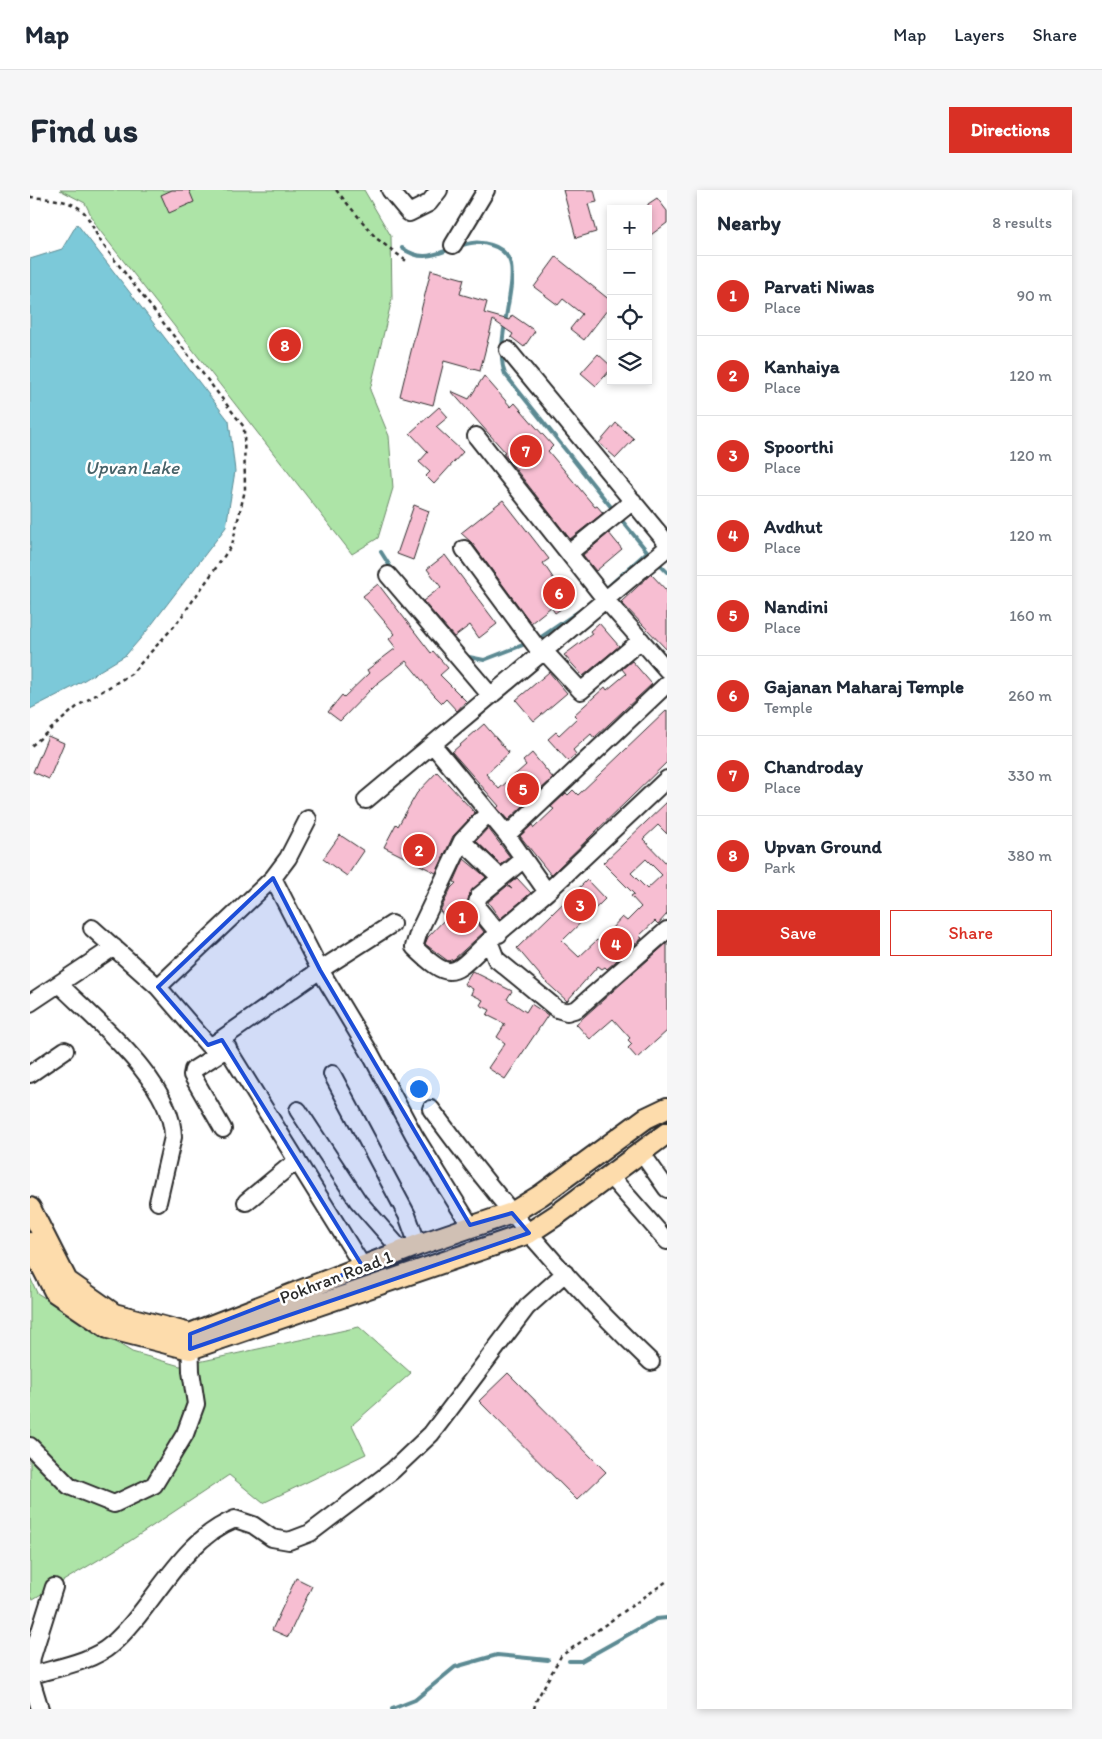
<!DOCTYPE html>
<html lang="en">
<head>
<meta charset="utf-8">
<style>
	body { margin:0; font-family:Itim,sans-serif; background:#f6f6f7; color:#1f2937 }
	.controls { position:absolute; right:15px; top:15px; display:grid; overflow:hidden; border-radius:0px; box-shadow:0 2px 8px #0003 }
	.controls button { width:45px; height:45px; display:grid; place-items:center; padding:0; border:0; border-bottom:1px solid #e0e1e3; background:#fff; color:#1f2937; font:25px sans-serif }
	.you { position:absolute; left:388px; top:898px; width:18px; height:18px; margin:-12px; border:4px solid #fff; border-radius:50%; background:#1a73e8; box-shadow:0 0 0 8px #1a73e833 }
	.badge { display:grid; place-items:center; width:32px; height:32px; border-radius:50%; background:#d93025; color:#fff; font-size:16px; font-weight:700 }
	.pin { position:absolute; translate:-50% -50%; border:2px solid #fff; box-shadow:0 1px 5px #0006 }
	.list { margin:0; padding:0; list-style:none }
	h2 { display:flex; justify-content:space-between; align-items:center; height:65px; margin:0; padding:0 20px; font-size:21px }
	h2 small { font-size:16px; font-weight:400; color:#747a83 }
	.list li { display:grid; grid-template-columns:32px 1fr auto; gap:15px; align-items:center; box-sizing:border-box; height:80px; padding:0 20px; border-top:1px solid #e0e1e3 }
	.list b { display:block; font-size:19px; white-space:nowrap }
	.list p { margin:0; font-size:16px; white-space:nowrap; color:#747a83 }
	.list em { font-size:16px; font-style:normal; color:#747a83 }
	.actions { display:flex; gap:10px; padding:15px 20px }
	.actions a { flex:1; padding:11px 0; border:1px solid #d93025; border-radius:0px; text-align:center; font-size:18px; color:#d93025 }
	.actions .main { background:#d93025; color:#fff }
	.icon { flex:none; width:28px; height:28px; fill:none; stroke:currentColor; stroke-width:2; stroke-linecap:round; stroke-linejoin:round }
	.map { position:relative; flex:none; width:637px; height:1519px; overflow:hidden; border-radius:0px }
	header { display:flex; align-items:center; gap:30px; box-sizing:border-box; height:70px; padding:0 25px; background:#fff; border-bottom:1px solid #e0e1e3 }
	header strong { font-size:24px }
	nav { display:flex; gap:28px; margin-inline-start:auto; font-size:18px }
	.intro { display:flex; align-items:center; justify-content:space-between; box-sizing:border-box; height:120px; padding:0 30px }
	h1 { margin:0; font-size:35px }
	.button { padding:12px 22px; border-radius:0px; background:#d93025; color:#fff; font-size:18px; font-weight:700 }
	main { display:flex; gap:30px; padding:0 30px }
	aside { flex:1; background:#fff; border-radius:0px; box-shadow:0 2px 8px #0003 }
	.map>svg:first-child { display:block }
	.green { fill:#ade4a7; stroke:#6c8869 }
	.water { fill:#7bc9d9; stroke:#5b8a93 }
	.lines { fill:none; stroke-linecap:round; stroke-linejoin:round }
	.stream { stroke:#5b8a93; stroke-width:4 }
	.building { fill:#f7bed2; stroke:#2b2b2b; fill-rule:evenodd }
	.minor-casing { stroke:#2b2b2b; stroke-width:20 }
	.major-casing { stroke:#2b2b2b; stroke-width:24 }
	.path { stroke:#2b2b2b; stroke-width:2.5; stroke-dasharray:4 4; stroke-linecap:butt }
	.minor { stroke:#fff; stroke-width:16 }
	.major { stroke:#fddcac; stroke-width:20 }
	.marked { fill:#1d4ed8; fill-opacity:0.2; stroke:#1d4ed8; stroke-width:4; stroke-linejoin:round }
	.labels { text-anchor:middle; stroke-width:5; stroke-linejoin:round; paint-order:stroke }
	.street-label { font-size:18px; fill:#2b2b2b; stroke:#fff }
	.water-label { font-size:19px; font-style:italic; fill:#476268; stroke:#fff }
</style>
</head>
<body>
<header>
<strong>Map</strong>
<nav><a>Map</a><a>Layers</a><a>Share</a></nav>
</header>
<div class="intro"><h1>Find us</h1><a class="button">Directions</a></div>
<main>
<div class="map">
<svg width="637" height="1519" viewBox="0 0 637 1519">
	<rect width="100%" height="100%" fill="#fff"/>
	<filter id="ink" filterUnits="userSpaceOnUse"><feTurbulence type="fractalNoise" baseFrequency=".02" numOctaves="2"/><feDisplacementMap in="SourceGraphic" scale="10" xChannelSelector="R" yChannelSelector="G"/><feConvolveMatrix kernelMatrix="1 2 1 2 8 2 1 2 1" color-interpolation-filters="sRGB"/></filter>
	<g filter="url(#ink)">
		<path class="green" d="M30 0H334L361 46 362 109 340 200 359 246 363 298 348 348 322 364 67 37 55 13Z
			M0 1087 7 1103 102 1162 150 1176 329 1137 381 1183 322 1235 336 1264 233 1313 199 1285 100 1351 3 1409 0 1407Z"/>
		<path class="water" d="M47 34 199 231 205 281 196 337 116 442 96 465 41 498 0 519V69L32 59Z"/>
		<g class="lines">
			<path class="stream" d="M428 57C440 52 449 51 461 55 468 57 475 62 479 69 490 91 463 153 475 184L585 322
				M372 58C391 71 401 66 421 59
				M589 327 621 366
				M351 362 363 381
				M626 371 637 382
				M579 396 617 362
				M507 450 551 420
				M434 466 454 470 498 453
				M539 1471H551L626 1429 637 1428
				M362 1519 385 1510 425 1477 467 1465 518 1470"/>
		</g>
		<path class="building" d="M142 0H159L164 12 139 23 131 5Z
			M533 0H564L567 12 558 14 566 42 546 48Z
			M627 8 637 21V33L618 47V14Z
			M526 67 581 111V115L554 150 540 139 552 124 533 109 528 115 504 97Z
			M401 80 434 89 430 104 457 112 454 123 479 130 482 125 505 141 494 157 481 147 483 144 463 130 450 181 414 171 403 215 370 206Z
			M568 164 581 176V179L566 196 551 183Z
			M454 186 481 217 485 213 505 236 523 256 518 261 565 317 567 316 573 323 540 349 473 263 475 262 421 201 439 209Z
			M409 217 418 227 406 237 433 262 404 294 396 286 400 282 389 272 398 262 380 243Z
			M586 233 604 249 586 268 569 253Z
			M473 310 519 369 513 373 540 413 525 423 521 417 501 433 442 353 431 343Z
			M384 315 399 321 383 370 367 364Z
			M579 343 592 359 566 381 553 365Z
			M415 365 467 434 449 448 440 435 424 447 393 411 411 397 397 379Z
			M621 384 637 401V460L591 412Z
			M348 394 401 463 403 461 418 478 410 485 436 511 427 521 416 509 412 513 404 505 376 471 344 496 310 531 298 522 312 505 314 507 339 483 337 480 366 458 359 449 365 444 333 406Z
			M569 433 589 456 553 486 534 465 562 444 560 441Z
			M602 471 622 494 564 548 561 544 543 560 546 564 538 571 518 549 526 542 529 545 547 528 544 525 565 506 575 497 577 500 596 484 592 479Z
			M519 482 537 503 504 531 486 510Z
			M637 520V572L521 685 490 646 502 635 504 638 524 619 521 617 536 603 538 605 543 600 548 605Z
			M454 534 479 563 456 584 469 599 496 575 493 571 502 563 523 588 478 630 467 618 469 616 422 562Z
			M18 546 34 553 19 589 3 582Z
			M407 582 445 623 423 646 406 683 354 657 366 634 368 636 387 603Z
			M637 612V644L628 635 613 649 637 674V724L628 734 625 731 609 746 612 748 577 779 575 777 572 779 568 776 537 811 515 791 487 758 557 690 575 709 532 751 549 767 567 750 569 752 592 727 597 731 611 717 601 706 604 704 573 673ZM616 669 632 685 617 699 601 683Z
			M458 638 480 667 471 675 446 651Z
			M310 645 334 661 317 686 293 669Z
			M434 669 456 687 440 703 436 718 454 742 424 769 418 771 395 754 398 747 416 728 410 721 421 698 426 693 424 692Z
			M487 688 501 703 470 729 458 712 477 696 482 699 478 695Z
			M637 753V841L607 868 598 858 602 854 598 850 600 848 583 829 560 849 546 834Z
			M442 781 482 801 477 809 496 822 501 814 518 825 475 889 458 878 475 853 467 847 475 834 457 825 460 820 450 815 453 810 441 804 443 799 434 794Z
			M478 1183 576 1282 547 1310 449 1211Z
			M266 1388 282 1396 258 1447 242 1440Z"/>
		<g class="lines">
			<g class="minor-casing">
				<path id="minor" d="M360 0 379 23 399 13 409 0
					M423 55 456 0
					M478 160 637 353
					M446 246 575 409 637 480
					M434 359 511 463
					M539 363 603 311
					M358 385 461 506
					M514 461 551 501 611 450
					M403 555 477 645 517 702
					M637 589 517 702 459 751 466 769 527 819 537 822 547 819 637 740
					M336 610 637 358
					M458 623 432 651 389 741 384 757C423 795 423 784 459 751
					M278 629 258 668 243 688 290 780 340 863 384 945 440 1035
					M477 645 637 494
					M432 651 471 688
					M62 738 128 797 243 688
					M469 744 446 716 449 706 494 669
					M29 794C65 830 143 893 143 947L128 1012
					M128 797 178 855H183L290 780 362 734
					M0 813 84 757
					M192 850 333 1077
					M0 884 35 860
					M302 884 377 1025 388 1055
					M401 919C467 1009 540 1095 621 1172
					M268 920 328 1011 372 1061
					M193 939 162 885 163 880 198 858
					M611 962 637 999
					M580 986 637 1051
					M216 1012 267 970
					M0 1256 39 1296 84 1314 124 1295 155 1244 166 1214 161 1181 160 1146
					M0 1486C24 1478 62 1472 81 1455 124 1418 149 1351 205 1329L223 1335 242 1348 259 1351 280 1343 362 1281 401 1244 497 1117 535 1083
					M10 1519 0 1486 2 1467 24 1397"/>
			</g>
			<g class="major-casing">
				<path id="major" d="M0 1018 37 1091 84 1124 160 1144 388 1055 482 1023 511 1005 616 928 637 918
					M0 1053 25 1102 78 1138 160 1159 499 1043 528 1024 637 943"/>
			</g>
			<path class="path" d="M306 0 346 48 379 73
				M0 7C19 9 48 9 58 28 64 38 67 47 74 56L214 237 215 300 202 355 147 433 101 484 49 515 0 557
				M504 1519 506 1511 531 1466 637 1391"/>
			<use href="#minor" class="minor"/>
			<use href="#major" class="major"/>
		</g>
	</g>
	<path class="marked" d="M243 688 290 780 440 1035 482 1023 499 1043 160 1159V1144L333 1077 192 850 178 855 128 797Z"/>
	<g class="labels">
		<g class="street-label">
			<text transform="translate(306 1087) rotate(-21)" y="6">Pokhran Road 1</text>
		</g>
		<g class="water-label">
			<text x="102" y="284">Upvan Lake</text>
		</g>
	</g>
</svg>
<div class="controls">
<button>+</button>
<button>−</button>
<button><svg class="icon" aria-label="locate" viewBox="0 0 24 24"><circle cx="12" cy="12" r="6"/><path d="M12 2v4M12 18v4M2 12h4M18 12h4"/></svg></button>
<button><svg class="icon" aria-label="layers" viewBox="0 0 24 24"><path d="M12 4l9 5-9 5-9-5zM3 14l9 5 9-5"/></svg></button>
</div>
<div class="you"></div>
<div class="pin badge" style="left:432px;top:727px">1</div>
<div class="pin badge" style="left:389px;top:660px">2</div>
<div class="pin badge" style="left:550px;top:715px">3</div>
<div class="pin badge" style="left:586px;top:754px">4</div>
<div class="pin badge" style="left:493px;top:599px">5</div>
<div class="pin badge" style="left:529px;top:403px">6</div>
<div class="pin badge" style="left:496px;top:261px">7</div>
<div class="pin badge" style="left:255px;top:155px">8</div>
</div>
<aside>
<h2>Nearby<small>8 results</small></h2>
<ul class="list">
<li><span class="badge">1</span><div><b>Parvati Niwas</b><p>Place</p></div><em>90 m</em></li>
<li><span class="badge">2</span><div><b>Kanhaiya</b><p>Place</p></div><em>120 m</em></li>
<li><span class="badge">3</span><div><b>Spoorthi</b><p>Place</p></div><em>120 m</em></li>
<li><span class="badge">4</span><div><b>Avdhut</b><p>Place</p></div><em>120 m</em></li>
<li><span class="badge">5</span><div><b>Nandini</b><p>Place</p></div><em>160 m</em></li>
<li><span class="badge">6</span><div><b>Gajanan Maharaj Temple</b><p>Temple</p></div><em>260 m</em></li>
<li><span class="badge">7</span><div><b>Chandroday</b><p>Place</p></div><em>330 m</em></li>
<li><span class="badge">8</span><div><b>Upvan Ground</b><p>Park</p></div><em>380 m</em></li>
</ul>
<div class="actions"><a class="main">Save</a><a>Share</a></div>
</aside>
</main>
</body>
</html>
